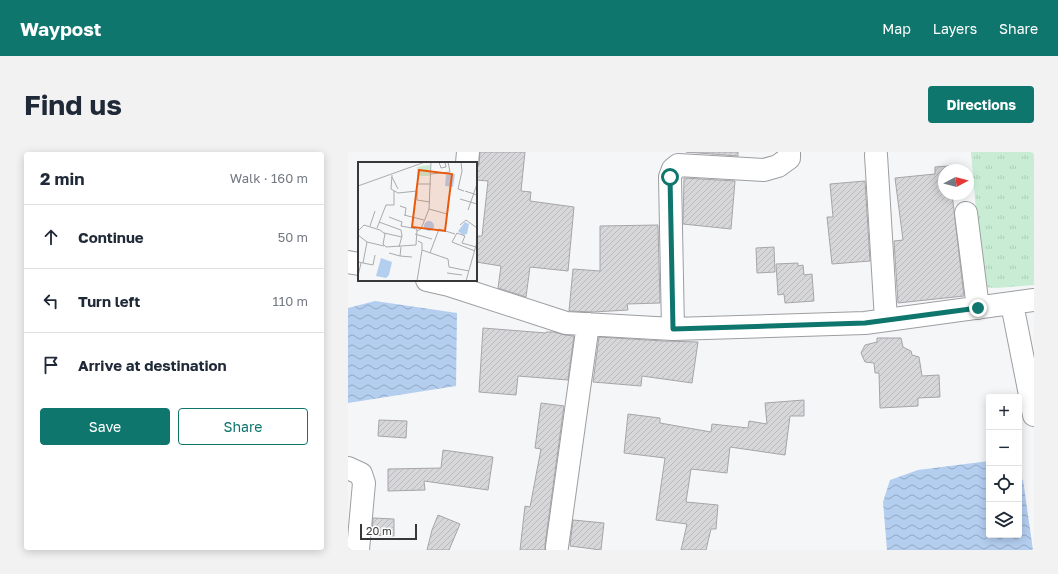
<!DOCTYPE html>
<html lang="en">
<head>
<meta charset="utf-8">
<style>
	body { margin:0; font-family:"Golos Text",sans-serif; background:#f2f2f3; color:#1f2937 }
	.controls { position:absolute; right:12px; bottom:12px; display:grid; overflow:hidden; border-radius:4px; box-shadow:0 2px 10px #0003 }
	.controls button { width:36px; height:36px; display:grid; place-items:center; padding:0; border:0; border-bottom:1px solid #e0e1e3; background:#fff; color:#1f2937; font:20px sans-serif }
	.compass { position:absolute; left:590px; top:12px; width:36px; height:36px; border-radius:50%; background:#fff; box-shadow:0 2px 10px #0003; rotate:83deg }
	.scale { position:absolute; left:12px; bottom:10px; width:57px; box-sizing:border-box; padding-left:4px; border:2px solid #383839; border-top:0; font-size:11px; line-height:14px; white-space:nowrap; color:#383839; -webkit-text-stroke:3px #fff; paint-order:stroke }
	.stop { position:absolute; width:12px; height:12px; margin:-9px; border:3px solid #0f766e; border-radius:50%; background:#fff }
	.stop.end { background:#0f766e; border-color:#fff; box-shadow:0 1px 4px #0008 }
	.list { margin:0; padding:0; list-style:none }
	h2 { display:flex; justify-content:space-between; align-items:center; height:52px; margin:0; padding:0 16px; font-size:17px }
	h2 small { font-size:13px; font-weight:400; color:#747a83 }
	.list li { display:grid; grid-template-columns:26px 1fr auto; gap:12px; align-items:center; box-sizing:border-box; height:64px; padding:0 16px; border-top:1px solid #e0e1e3 }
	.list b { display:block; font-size:15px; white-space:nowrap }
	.list em { font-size:13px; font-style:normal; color:#747a83 }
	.actions { display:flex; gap:8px; padding:12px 16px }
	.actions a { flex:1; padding:9px 0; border:1px solid #0f766e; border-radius:4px; text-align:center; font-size:14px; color:#0f766e }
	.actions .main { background:#0f766e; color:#fff }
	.icon { flex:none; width:22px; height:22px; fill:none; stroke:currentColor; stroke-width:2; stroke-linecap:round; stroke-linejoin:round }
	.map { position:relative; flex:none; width:686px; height:398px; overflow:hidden; border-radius:4px }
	header { display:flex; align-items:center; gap:24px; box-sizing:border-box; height:56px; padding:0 20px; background:#0f766e; color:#fff }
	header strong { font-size:19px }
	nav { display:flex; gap:22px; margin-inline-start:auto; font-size:14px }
	.intro { display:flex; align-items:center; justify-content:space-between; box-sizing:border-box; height:96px; padding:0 24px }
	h1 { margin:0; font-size:28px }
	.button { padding:10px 18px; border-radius:4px; background:#0f766e; color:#fff; font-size:14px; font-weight:700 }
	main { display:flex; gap:24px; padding:0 24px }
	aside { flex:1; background:#fff; border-radius:4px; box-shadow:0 2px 10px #0003 }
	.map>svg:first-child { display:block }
	.park { fill:url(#park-tufts) }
	.water { fill:url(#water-waves) }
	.building { fill:url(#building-hatch); stroke:#a6a6a9 }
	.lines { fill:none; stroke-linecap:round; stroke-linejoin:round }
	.street-casing { stroke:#9d9ea1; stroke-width:24 }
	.street { stroke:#fff; stroke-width:22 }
	.route { stroke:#0f766e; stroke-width:5 }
	.inset-road { fill:none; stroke:#a9aaac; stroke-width:1 }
	.view { fill:#e8590c; fill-opacity:0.15; stroke:#e8590c; stroke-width:2 }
	.inset-edge { fill:none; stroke:#383839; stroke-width:2 }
</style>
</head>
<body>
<header>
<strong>Waypost</strong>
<nav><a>Map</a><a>Layers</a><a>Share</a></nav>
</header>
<div class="intro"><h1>Find us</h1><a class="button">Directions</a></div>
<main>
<aside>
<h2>2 min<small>Walk · 160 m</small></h2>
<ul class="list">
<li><svg class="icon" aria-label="ahead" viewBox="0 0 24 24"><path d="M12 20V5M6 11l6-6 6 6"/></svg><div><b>Continue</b></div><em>50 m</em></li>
<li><svg class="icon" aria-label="left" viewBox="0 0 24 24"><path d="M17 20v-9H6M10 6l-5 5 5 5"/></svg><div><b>Turn left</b></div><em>110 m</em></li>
<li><svg class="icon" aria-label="arrive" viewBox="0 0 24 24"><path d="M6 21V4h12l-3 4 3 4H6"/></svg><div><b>Arrive at destination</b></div></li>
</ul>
<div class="actions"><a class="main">Save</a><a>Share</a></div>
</aside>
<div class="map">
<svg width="686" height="398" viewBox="0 0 686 398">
	<defs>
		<pattern id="park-tufts" width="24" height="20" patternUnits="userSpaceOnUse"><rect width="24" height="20" fill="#c8edd4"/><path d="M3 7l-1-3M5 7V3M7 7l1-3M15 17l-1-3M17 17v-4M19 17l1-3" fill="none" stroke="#adccb7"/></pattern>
		<pattern id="water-waves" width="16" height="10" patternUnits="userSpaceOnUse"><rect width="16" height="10" fill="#b4cef0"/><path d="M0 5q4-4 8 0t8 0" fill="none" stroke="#93a8c3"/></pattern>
		<pattern id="building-hatch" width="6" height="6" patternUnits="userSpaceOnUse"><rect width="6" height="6" fill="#d7d7da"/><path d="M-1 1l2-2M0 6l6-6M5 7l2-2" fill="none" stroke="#b9b9bc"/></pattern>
	</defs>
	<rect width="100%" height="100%" fill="#f4f6f8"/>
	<path class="park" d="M623 0H686V133L648 136 636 135 633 117Z"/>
	<path class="water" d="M27 149 109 161 108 234 0 251V156Z
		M641 309V383H671V325L675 328 685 398H539L535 350 542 328 570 318Z"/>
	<path class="building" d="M132 0H177L173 39 183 40 182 49 226 55 220 119 182 115 178 145 150 136 153 114 128 110V84H134L140 29 128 28V19L131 12Z
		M338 0H390V4Z
		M601 14 602 18H596V42H604L616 144 550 151 546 89 555 88 547 26 587 22V15Z
		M336 26 387 29 383 77 335 72Z
		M517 29 522 109 484 112 479 65H485L482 32Z
		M310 73 312 151 279 152 280 158 245 160 221 159 225 117 252 119V74Z
		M426 95 427 120 409 121 408 96Z
		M450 111V114L455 113 456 123 464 122 466 149 437 151 436 142 430 143 428 112Z
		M135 176 198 181V180H206L217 183 226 184 220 228 170 224 168 243 131 240Z
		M251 185 315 189 350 190 344 231 294 224 293 234 245 230Z
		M529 186H553L555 195 563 199 564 203 571 205 574 224 591 223 592 245 570 246V254L532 256 531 221H527L526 211 517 210 513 201 517 193 529 190Z
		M456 248V264H442L437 303 382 295 379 321 343 317 338 350 370 353 368 377H363L358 398H333L339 372 308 368 317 306 276 301 280 262 312 266V271L363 280 364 272 400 276 401 269 419 272 417 251Z
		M193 251 216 254 197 393V398H172L177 354 182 355 193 297 187 296Z
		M31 268 59 269 58 286 30 284Z
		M95 298 145 305 140 338 76 329 77 338 40 339V317L93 316Z
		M90 363 112 372 101 398H79L84 378Z
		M25 366 46 367V384L24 383Z
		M225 368 256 371 253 398 222 394Z"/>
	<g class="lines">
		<g class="street-casing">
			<path id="street" d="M528 3 538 168
				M119 11 120 0
				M618 61 630 156
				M0 110 11 112
				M79 128 101 133 218 171 325 177 517 171 686 148
				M664 152 686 263
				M325 177 322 25 325 17 330 13 416 18 430 14 441 6V0
				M0 316 13 322 16 331 10 398
				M209 395 240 172"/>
		</g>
		<use href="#street" class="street"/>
	</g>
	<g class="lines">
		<path class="route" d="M322 25 325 177 517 171 630 156"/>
	</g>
	<g transform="translate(10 10)">
		<rect width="119" height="119" fill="#f4f6f8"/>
		<path d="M72 3V14H59V5Z" fill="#c8edd4"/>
		<path d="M97 12 95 25 87 24 88 13ZM66 64a5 5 0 1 1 10 0a5 5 0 1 1-10 0ZM107 60 111 62 109 72 105 73 100 69ZM23 96 34 100 31 113 28 116 18 114Z" fill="#b4cef0"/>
		<path class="inset-road" d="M81 0 83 6 88 5 87 0M103 0 104 9 100 27 106 29M73 12 92 10 90 0M34 13 33 27 40 31 59 29V38L72 40M34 15 40 27M59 22H73M0 24 67 0M107 29 119 33M102 37 119 42M42 44 48 46 47 53M71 47 89 52M110 48 119 22M46 53 66 58M21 60 43 68 44 74 41 85M102 63 108 58 119 66M12 64 17 49M19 66 28 43H36V29M0 69 6 63 22 68 27 72 25 82 28 85 58 83 59 67 43 64 44 60 31 55M59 69 63 67 71 47 73 0M26 71 44 75M57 72 74 77M0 73 9 80 26 84M60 79 64 81V88L90 97 91 105 111 109M117 89 94 80 99 71 107 74 104 81 118 85M31 91 42 94 43 85M72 91 81 67 97 72M42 94 54 95M0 100 5 101 9 80M5 101 15 103 17 93M89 111 104 113M0 114 3 101M59 119 64 88M108 119 119 80"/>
		<path class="view" d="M61 8 94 12 87 69 54 65Z"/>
		<rect width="119" height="119" class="inset-edge"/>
	</g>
</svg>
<div class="controls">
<button>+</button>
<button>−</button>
<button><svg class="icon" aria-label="locate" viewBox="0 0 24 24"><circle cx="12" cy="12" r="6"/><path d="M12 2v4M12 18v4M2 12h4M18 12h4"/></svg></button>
<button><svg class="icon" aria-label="layers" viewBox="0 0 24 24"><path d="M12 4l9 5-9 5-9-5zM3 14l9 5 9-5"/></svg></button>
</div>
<svg class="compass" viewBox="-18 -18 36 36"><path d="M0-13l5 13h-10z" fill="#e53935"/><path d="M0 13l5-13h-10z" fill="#747a83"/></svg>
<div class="scale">20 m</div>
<div class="stop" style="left:322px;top:25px"></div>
<div class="stop end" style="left:630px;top:156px"></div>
</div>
</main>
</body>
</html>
